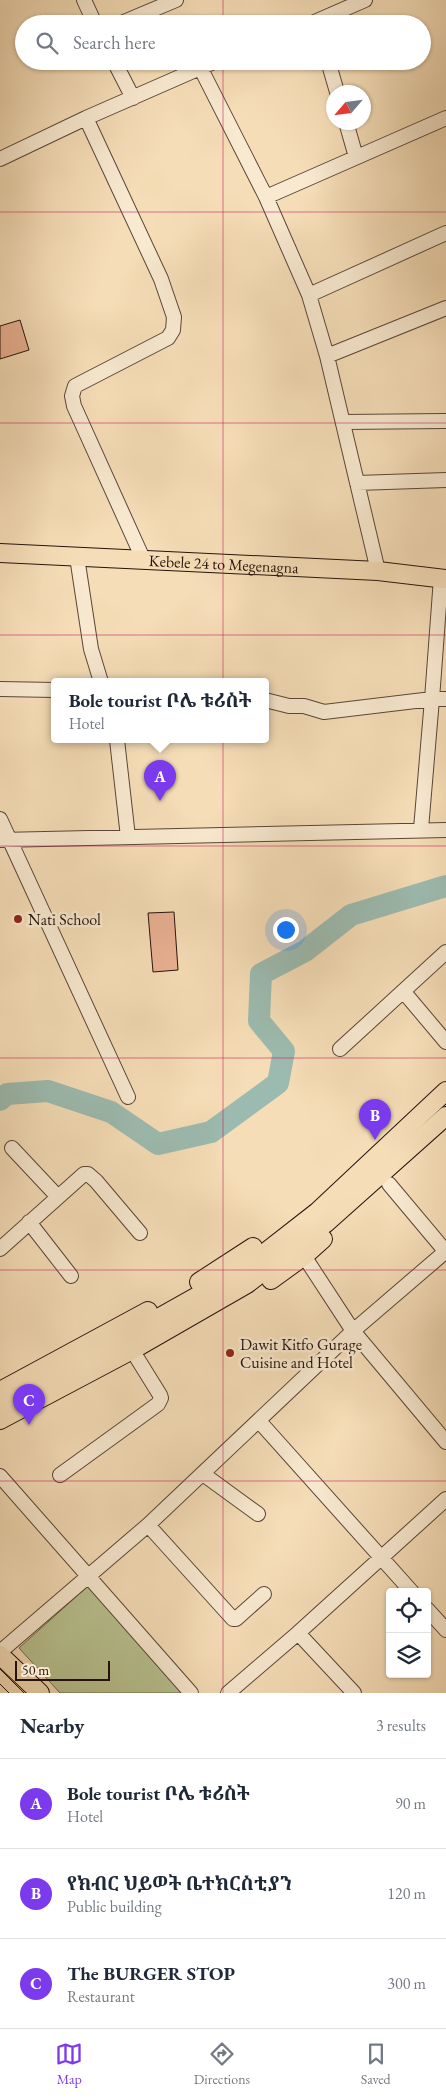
<!DOCTYPE html>
<html lang="en">
<head>
<meta charset="utf-8">
<style>
	body { margin:0; font-family:"EB Garamond","Noto Serif Ethiopic",serif; background:#f6f6f7; color:#1f2937 }
	.controls { position:absolute; right:15px; bottom:15px; display:grid; overflow:hidden; border-radius:5px; box-shadow:0 1px 4px #0004 }
	.controls button { width:45px; height:45px; display:grid; place-items:center; padding:0; border:0; border-bottom:1px solid #e0e1e3; background:#fff; color:#1f2937; font:25px sans-serif }
	.compass { position:absolute; left:326px; top:85px; width:45px; height:45px; border-radius:50%; background:#fff; box-shadow:0 1px 4px #0004; rotate:242deg }
	.scale { position:absolute; left:15px; bottom:12px; width:95px; box-sizing:border-box; padding-left:5px; border:2px solid #25130c; border-top:0; font-size:14px; line-height:18px; white-space:nowrap; color:#25130c; -webkit-text-stroke:4px #f8e9d0; paint-order:stroke }
	.you { position:absolute; left:285px; top:929px; width:18px; height:18px; margin:-12px; border:4px solid #fff; border-radius:50%; background:#1a73e8; box-shadow:0 0 0 8px #1a73e833 }
	.badge { display:grid; place-items:center; width:32px; height:32px; border-radius:50%; background:#7c3aed; color:#fff; font-size:16px; font-weight:700 }
	.pin { position:absolute; translate:-50% -41px; filter:drop-shadow(0 1px 2px #0008) }
	.pin::after { content:''; position:absolute; top:26px; width:18px; height:15px; background:inherit; clip-path:polygon(0 0,100% 0,50% 100%) }
	.popup { position:absolute; left:51px; top:678px; width:218px; height:65px; box-sizing:border-box; display:grid; place-content:center; border-radius:5px; background:#fff; filter:drop-shadow(0 1px 4px #0005); font-size:16px; white-space:nowrap; color:#747a83 }
	.popup b { font-size:19px; color:#1f2937 }
	.popup::after { content:''; position:absolute; left:50%; top:100%; margin-left:-10px; border:10px solid transparent; border-top-color:#fff }
	.list { margin:0; padding:0; list-style:none }
	h2 { display:flex; justify-content:space-between; align-items:center; height:65px; margin:0; padding:0 20px; font-size:21px }
	h2 small { font-size:16px; font-weight:400; color:#747a83 }
	.list li { display:grid; grid-template-columns:32px 1fr auto; gap:15px; align-items:center; box-sizing:border-box; height:90px; padding:0 20px; border-top:1px solid #e0e1e3 }
	.list b { display:block; font-size:19px; white-space:nowrap }
	.list p { margin:0; font-size:16px; white-space:nowrap; color:#747a83 }
	.list em { font-size:16px; font-style:normal; color:#747a83 }
	.icon { flex:none; width:28px; height:28px; fill:none; stroke:currentColor; stroke-width:2; stroke-linecap:round; stroke-linejoin:round }
	.map { position:relative; flex:none; width:446px; height:1693px; overflow:hidden }
	.search { position:absolute; background:#fff; box-shadow:0 1px 4px #0004; left:15px; right:15px; top:15px; height:55px; display:flex; align-items:center; gap:12px; box-sizing:border-box; padding:0 18px; border-radius:28px; color:#747a83; font-size:19px }
	.sheet { height:335px; background:#fff }
	nav { display:flex; justify-content:space-around; align-items:center; box-sizing:border-box; height:70px; border-top:1px solid #e0e1e3; background:#fff; font-size:14px; color:#747a83 }
	nav a { display:grid; justify-items:center; gap:2px }
	nav .on { color:#7c3aed }
	.map>svg:first-child { display:block }
	.green { fill:#b8c290; stroke:#6e6a4e }
	.lines { fill:none; stroke-linecap:round; stroke-linejoin:round }
	.river { stroke:#9cbbb0; stroke-width:22 }
	.building { fill:#e9b193; stroke:#25130c }
	.minor-casing { stroke:#594637; stroke-width:16 }
	.major-casing { stroke:#25130c; stroke-width:20 }
	.minor { stroke:#f8e9d0; stroke-width:14 }
	.major { stroke:#f5ddb7; stroke-width:18 }
	.tram { stroke:#25130c; stroke-width:1 }
	.grid { fill:none; stroke:#c2185b; stroke-width:1; stroke-opacity:0.55 }
	.poi-dot { fill:#8f2418; stroke:#f8e9d0; stroke-width:2 }
	.labels { text-anchor:middle; stroke-width:5; stroke-linejoin:round; paint-order:stroke }
	.street-label { font-size:16px; fill:#25130c; stroke:#f8e9d0 }
	.poi-label { font-size:16px; fill:#25130c; stroke:#f8e9d0; text-anchor:start }
</style>
</head>
<body>
<div class="map">
<svg width="446" height="1693" viewBox="0 0 446 1693">
	<rect width="100%" height="100%" fill="#f5ddb7"/>
	<filter id="stains"><feTurbulence type="fractalNoise" baseFrequency=".004" numOctaves="4"/><feColorMatrix values="0 0 0 0 .2 0 0 0 0 .09 0 0 0 0 .02 0 0 0 .5 -.17"/></filter>
	<radialGradient id="worn" r=".72"><stop offset=".6" stop-color="#630" stop-opacity="0"/><stop offset="1" stop-color="#630" stop-opacity=".3"/></radialGradient>
	<path class="green" d="M89 1585 182 1693H60L19 1648Z"/>
	<g class="lines">
		<path class="river" d="M0 1100 7 1094 48 1091 111 1112 158 1144 211 1132 278 1083 284 1051 259 1021 261 974 305 951 351 915 446 886"/>
	</g>
	<path class="building" d="M20 320 29 350 0 359V326Z
		M174 912 178 970 153 972 148 913Z"/>
	<g class="lines">
		<g class="minor-casing">
			<path id="minor" d="M84 0 95 24
				M119 24 176 0
				M310 24 365 0
				M114 61 133 98
				M328 61 337 92
				M200 67 266 197 309 295 327 356 378 571
				M86 118 161 279 174 317 173 330 168 338 75 386 72 396 74 406 144 561
				M346 122 356 157
				M0 159 86 118 216 61
				M266 197 446 118
				M309 295 446 233
				M327 356 446 308
				M343 422 446 421
				M357 483 446 480
				M77 557 91 649 101 682
				M0 689 55 690
				M265 700 289 706H304L324 712 432 699 441 578
				M117 740 128 837
				M0 819 128 1097
				M421 829 432 699H446
				M0 840 446 830
				M403 991 446 1042
				M340 1049 446 952
				M12 1148 58 1197
				M389 1184 446 1252
				M29 1222 71 1276
				M0 1249 84 1174H88L96 1181 140 1233
				M304 1256 353 1331 446 1442
				M259 1421 412 1592
				M203 1474 258 1514
				M60 1475 158 1404 161 1398 160 1395 137 1358
				M0 1476 191 1693
				M148 1525 233 1619H236L264 1594
				M427 1609 446 1630
				M298 1633 354 1693
				M0 1652 148 1525 353 1331 445 1252
				M228 1693 298 1633 446 1499"/>
		</g>
		<g class="major-casing">
			<g id="major">
				<path id="s1" d="M0 553 378 571 446 579"/>
				<path d="M271 1280 304 1256 323 1239"/>
				<path d="M199 1282 253 1247"/>
				<path d="M0 1391 148 1311"/>
				<path d="M0 1407 240 1272 317 1212 446 1091"/>
				<path d="M0 1420 134 1349 247 1284 326 1223 446 1116"/>
				<path d="M0 1655 40 1693"/>
			</g>
		</g>
		<use href="#minor" class="minor"/>
		<use href="#major" class="major"/>
		<path class="tram" d="M0 1669 24 1693
			M0 1684 9 1693"/>
	</g>
	<path class="grid" d="M223 0V24M223 61V1693M0 212H446M0 423H446M0 635H446M0 846H446M0 1058H446M0 1270H446M0 1481H446"/>
	<g class="poi-dot">
		<circle cx="18" cy="919" r="5"/>
		<circle cx="230" cy="1353" r="5"/>
	</g>
	<g class="labels">
		<g class="street-label">
			<text dy="6" stroke="none"><textPath href="#s1" startOffset="224">Kebele 24 to Megenagna</textPath></text>
		</g>
		<g class="poi-label">
			<text x="28" y="925">Nati School</text>
			<text x="240" y="1350">Dawit Kitfo Gurage<tspan x="240" dy="18">Cuisine and Hotel</tspan></text>
		</g>
	</g>
	<rect width="100%" height="100%" filter="url(#stains)"/>
	<rect width="100%" height="100%" fill="url(#worn)"/>
</svg>
<div class="controls">
<button><svg class="icon" aria-label="locate" viewBox="0 0 24 24"><circle cx="12" cy="12" r="6"/><path d="M12 2v4M12 18v4M2 12h4M18 12h4"/></svg></button>
<button><svg class="icon" aria-label="layers" viewBox="0 0 24 24"><path d="M12 4l9 5-9 5-9-5zM3 14l9 5 9-5"/></svg></button>
</div>
<svg class="compass" viewBox="-18 -18 36 36"><path d="M0-13l5 13h-10z" fill="#e53935"/><path d="M0 13l5-13h-10z" fill="#747a83"/></svg>
<div class="scale">50 m</div>
<div class="you"></div>
<div class="pin badge" style="left:160px;top:801px">A</div>
<div class="popup"><b>Bole tourist ቦሌ ቱሪስት</b>Hotel</div>
<div class="pin badge" style="left:375px;top:1140px">B</div>
<div class="pin badge" style="left:29px;top:1425px">C</div>
<div class="search"><svg class="icon" aria-label="search" viewBox="0 0 24 24"><circle cx="10" cy="10" r="6"/><path d="M15 15l6 6"/></svg>Search here</div>
</div>
<section class="sheet">
<h2>Nearby<small>3 results</small></h2>
<ul class="list">
<li><span class="badge">A</span><div><b>Bole tourist ቦሌ ቱሪስት</b><p>Hotel</p></div><em>90 m</em></li>
<li><span class="badge">B</span><div><b>የክብር ህይወት ቤተክርስቲያን</b><p>Public building</p></div><em>120 m</em></li>
<li><span class="badge">C</span><div><b>The BURGER STOP</b><p>Restaurant</p></div><em>300 m</em></li>
</ul>
</section>
<nav>
<a class="on"><svg class="icon" aria-label="map" viewBox="0 0 24 24"><path d="M3 6l6-2 6 2 6-2v14l-6 2-6-2-6 2zM9 4v14M15 6v14"/></svg>Map</a>
<a><svg class="icon" aria-label="directions" viewBox="0 0 24 24"><path d="M12 3l9 9-9 9-9-9zM9 14v-3h6M13 9l2 2-2 2"/></svg>Directions</a>
<a><svg class="icon" aria-label="saved" viewBox="0 0 24 24"><path d="M7 4h10v16l-5-4-5 4z"/></svg>Saved</a>
</nav>
</body>
</html>
